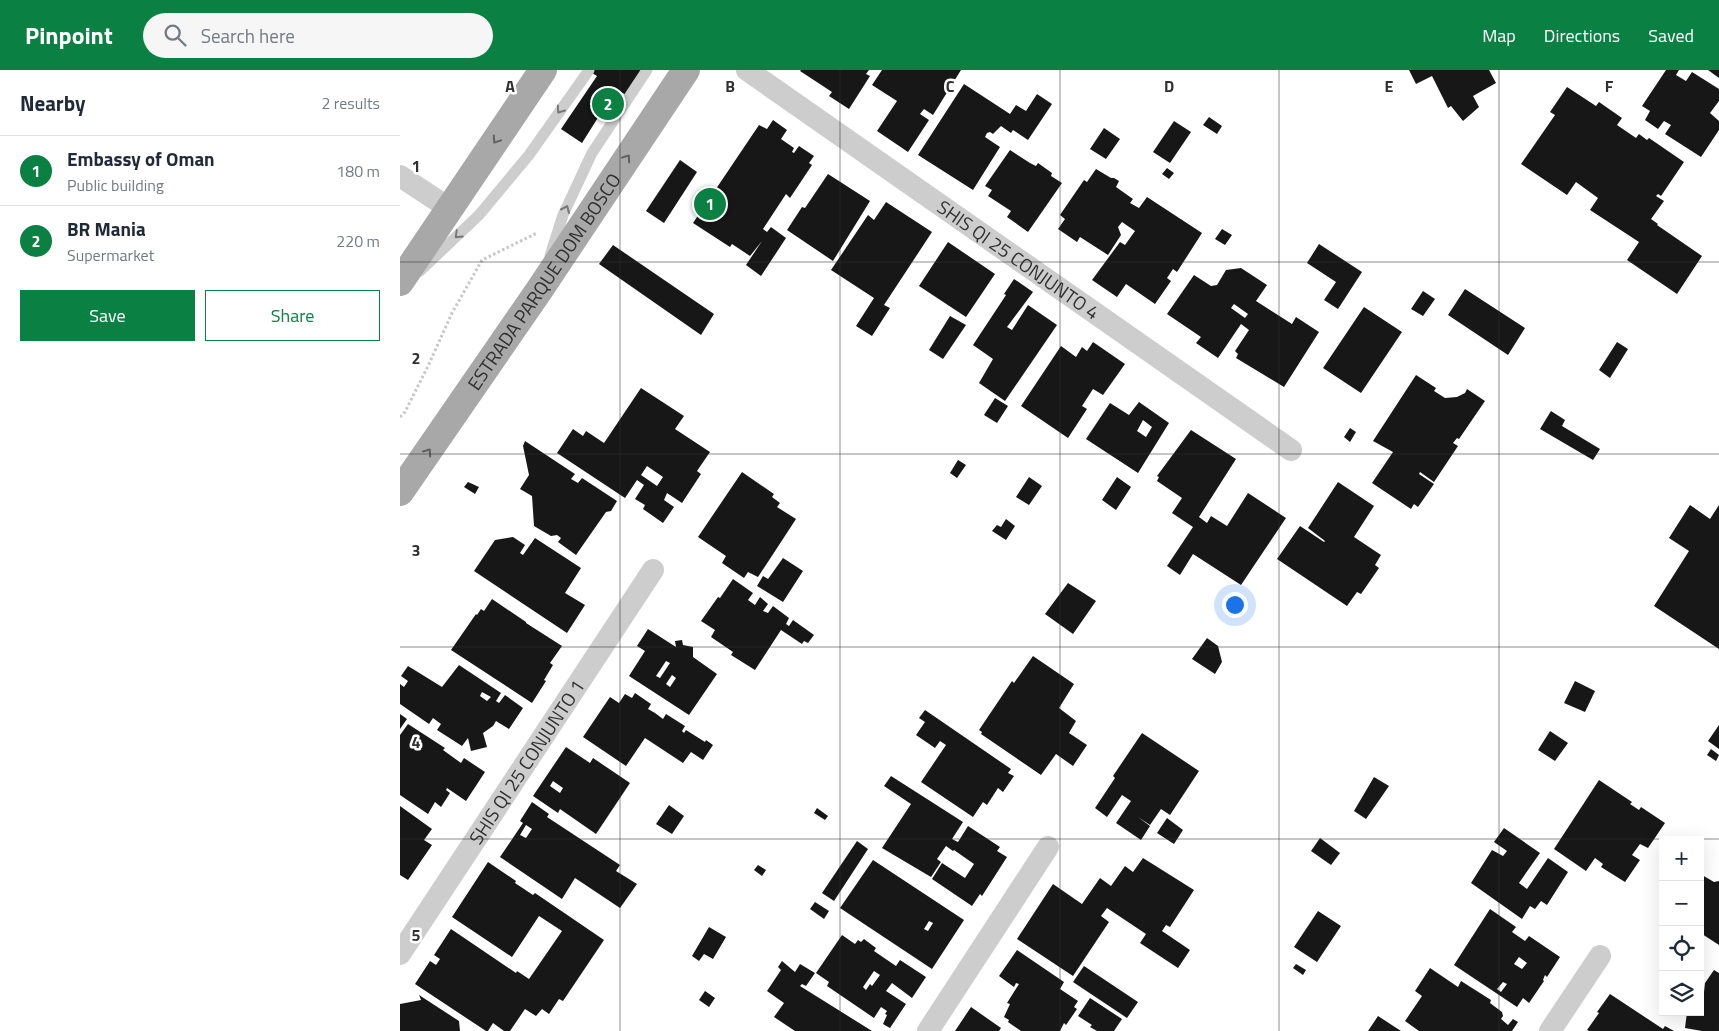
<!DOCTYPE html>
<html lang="en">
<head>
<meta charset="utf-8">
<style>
	body { margin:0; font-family:"Titillium Web",sans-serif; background:#f6f6f7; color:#1f2937 }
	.controls { position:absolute; right:15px; bottom:15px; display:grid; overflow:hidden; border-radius:0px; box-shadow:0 5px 20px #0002 }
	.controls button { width:45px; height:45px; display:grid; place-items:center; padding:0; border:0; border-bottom:1px solid #e0e1e3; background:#fff; color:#1f2937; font:25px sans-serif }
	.you { position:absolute; left:834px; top:534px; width:18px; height:18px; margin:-12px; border:4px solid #fff; border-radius:50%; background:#1a73e8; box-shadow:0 0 0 8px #1a73e833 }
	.badge { display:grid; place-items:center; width:32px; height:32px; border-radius:50%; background:#0b8043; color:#fff; font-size:16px; font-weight:700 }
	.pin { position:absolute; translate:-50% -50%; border:2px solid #fff; box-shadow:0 1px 5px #0006 }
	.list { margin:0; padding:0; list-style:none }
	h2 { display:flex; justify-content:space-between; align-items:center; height:65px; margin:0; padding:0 20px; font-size:21px }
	h2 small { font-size:16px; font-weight:400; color:#747a83 }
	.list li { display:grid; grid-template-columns:32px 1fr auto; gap:15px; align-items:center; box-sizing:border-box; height:70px; padding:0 20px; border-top:1px solid #e0e1e3 }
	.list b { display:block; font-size:19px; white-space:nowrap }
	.list p { margin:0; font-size:16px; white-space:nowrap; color:#747a83 }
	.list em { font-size:16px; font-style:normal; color:#747a83 }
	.actions { display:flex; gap:10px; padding:15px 20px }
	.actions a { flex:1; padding:11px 0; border:1px solid #0b8043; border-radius:0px; text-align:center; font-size:18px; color:#0b8043 }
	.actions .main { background:#0b8043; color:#fff }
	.icon { flex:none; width:28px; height:28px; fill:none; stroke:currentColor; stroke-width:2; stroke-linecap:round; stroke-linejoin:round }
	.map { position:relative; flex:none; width:1319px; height:961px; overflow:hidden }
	header { display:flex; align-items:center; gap:30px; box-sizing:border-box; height:70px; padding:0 25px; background:#0b8043; color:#fff }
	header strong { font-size:24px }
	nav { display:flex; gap:28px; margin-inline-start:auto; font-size:18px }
	.search { width:350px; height:45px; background:#f6f6f7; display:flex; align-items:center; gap:12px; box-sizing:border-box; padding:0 18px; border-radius:28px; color:#747a83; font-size:19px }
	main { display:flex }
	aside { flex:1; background:#fff }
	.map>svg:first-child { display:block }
	.building { fill:#171717; fill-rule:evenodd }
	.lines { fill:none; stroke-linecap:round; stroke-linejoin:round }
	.path { stroke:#c7c7c7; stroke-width:3; stroke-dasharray:2.5 2.5; stroke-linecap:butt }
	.service { stroke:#cdcdcd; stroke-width:11 }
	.minor { stroke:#cdcdcd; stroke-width:22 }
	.primary { stroke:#a8a8a8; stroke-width:28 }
	.oneway { stroke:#777 }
	.oneway2 { stroke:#606060 }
	.grid { fill:none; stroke:#303030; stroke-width:1; stroke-opacity:0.55 }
	.labels { text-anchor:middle; stroke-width:5; stroke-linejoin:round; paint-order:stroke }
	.street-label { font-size:19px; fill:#303030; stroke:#fff }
	.grid-label { font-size:16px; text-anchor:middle; font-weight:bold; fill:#303030; stroke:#fff; stroke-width:5; stroke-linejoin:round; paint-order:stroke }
</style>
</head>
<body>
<header>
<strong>Pinpoint</strong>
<div class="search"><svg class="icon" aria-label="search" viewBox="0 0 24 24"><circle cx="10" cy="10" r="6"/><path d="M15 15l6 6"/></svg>Search here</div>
<nav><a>Map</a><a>Directions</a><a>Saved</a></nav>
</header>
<main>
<aside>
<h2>Nearby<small>2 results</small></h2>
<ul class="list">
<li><span class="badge">1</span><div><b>Embassy of Oman</b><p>Public building</p></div><em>180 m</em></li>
<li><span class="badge">2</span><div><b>BR Mania</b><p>Supermarket</p></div><em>220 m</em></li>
</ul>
<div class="actions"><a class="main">Save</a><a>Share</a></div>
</aside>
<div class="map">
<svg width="1319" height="961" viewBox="0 0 1319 961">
	<rect width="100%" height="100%" fill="#fff"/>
	<path class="building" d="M187 0H242L226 25 216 19 182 73 161 59 197 6Z
		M401 0H469L466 4 470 6 449 39 429 26 432 22 400 1Z
		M482 0H561L533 45 524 39 520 44 529 50 508 82 477 61 497 31 472 15Z
		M1009 0H1089L1096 13 1073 26 1079 37 1063 51 1051 36 1048 38 1032 6 1016 14Z
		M1266 0H1279L1276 5 1286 11 1292 2 1319 19V31L1310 43 1319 51V60L1301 87 1265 64 1271 55 1264 51 1258 59 1245 50 1250 41 1242 36Z
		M1308 0H1319V8Z
		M564 14 610 44 616 35 626 41 637 24 652 34 628 70 613 60 611 63 601 56 593 64 590 62 587 63 585 67 600 77 573 120 518 85Z
		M1167 17 1196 36 1199 32 1222 48 1217 55 1236 68 1239 64 1247 70 1249 68 1284 92 1261 126 1258 124 1256 126 1264 131 1251 149 1258 154 1257 155 1302 186 1277 224 1227 190 1239 172 1190 140 1198 128 1176 112 1167 125 1121 94 1155 45 1150 42Z
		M809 47 822 56 817 64 803 55Z
		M373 50 387 60 381 69 394 78 392 82 394 83 399 76 414 86 409 93 412 95 390 128 386 124 363 159 367 162 371 157 386 168 361 206 346 195 362 171 350 186 332 174 330 177 293 153 359 55 367 59Z
		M774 51 791 62 770 93 753 82Z
		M704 58 720 69 706 89 690 79Z
		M610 80 630 93 636 96 638 93 652 103 651 106 662 113 628 162 607 147 611 141 588 126 592 120 585 116Z
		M280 90 297 102 264 153 246 141Z
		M767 98 774 103 769 109 762 104Z
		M696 99 711 108H714L719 111 716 117 733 129 730 133 739 138 747 127 802 163 777 202 773 199 767 208 771 211 755 234 726 214 717 227 692 210 720 172 725 175 735 161 722 152 718 157 721 165 708 185 680 167 677 172 658 159 665 149 660 145 684 110 687 112Z
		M428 104 470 131 433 191 387 160 402 137 405 138Z
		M486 132 532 162 484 235 490 238 472 266 456 256 474 228 431 200 468 145 474 150Z
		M822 159 832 165 825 175 815 169Z
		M548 172 595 204 566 247 519 216Z
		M919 174 962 202 938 239 924 230 936 212 907 193Z
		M213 175 314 244 301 265 199 194Z
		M841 198 867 215 856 231 892 254 896 247 919 262 884 317 836 288 838 284 835 281 849 260 841 254 818 288 796 273 801 267 767 244 794 205 811 216 817 215 826 200ZM834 234 848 244 845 248 831 238Z
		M614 209 633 222 607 257 612 260 628 235 657 255 605 331 579 313 593 289 573 275 606 225 604 224Z
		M1065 219 1125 258 1108 285 1048 245Z
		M1023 221 1035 229 1023 246 1011 239Z
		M964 237 1002 262 961 323 923 298Z
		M550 246 566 255 543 289 529 280Z
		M693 272 725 294 703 325 693 319 682 336 687 339 668 368 621 336 661 276 676 287 682 277 687 281Z
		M1217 272 1228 279 1210 308 1199 300Z
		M1016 305 1036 318 1034 321 1045 328 1057 327 1065 323 1067 319 1085 331 1059 369 1057 368 1053 373 1058 376 1034 412 1020 402 1019 404 1034 414 1018 437 1014 434 1011 439 972 413 993 382 973 371Z
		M241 318 284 346 275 359 310 382 297 401 301 404 282 433 267 423 264 430 274 437 263 453 243 439 245 435 235 429 244 415 237 410 225 428 157 383 173 359 183 366 186 361 204 373ZM247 396 263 407 257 416 241 405Z
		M595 328 608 336 597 353 584 345Z
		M739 332 769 353 738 403 686 369 710 333 729 345ZM743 350 752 357 746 367 737 361Z
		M1151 341 1165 350 1162 356 1200 379 1193 390 1140 359Z
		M950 358 956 362 950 372 944 367Z
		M791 360 836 389 799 447 807 453 811 446 827 456 848 423 886 448 841 515 793 484 780 505 767 496 793 457 772 443 782 428 757 411 759 407 757 406Z
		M125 371 175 404 171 409 178 413 182 408 217 431 211 441 206 442 176 485 158 472 161 468 157 465 151 466 134 456 132 426 120 419 129 405 123 376Z
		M558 390 566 395 557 408 550 403Z
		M342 402 374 424 372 427 380 433 377 437 396 449 358 507 348 502 344 508 322 493 326 486 298 467Z
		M629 407 642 416 629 435 616 427Z
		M717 407 731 417 716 440 702 430Z
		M68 412 79 417 75 424 64 417Z
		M938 412 974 436 954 467 981 485 975 495 979 498 961 524 957 522 947 536 877 489 900 456 924 472 925 471 908 458Z
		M1290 435 1310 449 1319 435V579L1254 536 1289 481 1269 468Z
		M606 449 615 456 606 470 592 461 597 455 601 457Z
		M113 467 125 475 120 483 123 485 135 468 181 498 165 523 185 535 167 563 74 501 95 470Z
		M383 488 403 501 383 532 357 516 363 506 368 509Z
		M333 509 353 523 348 530 355 535 360 527 368 534 363 541 368 543 373 536 389 548 386 554 389 556 393 550 414 565 408 573 404 571 402 574 381 560 355 600 331 585 333 582 311 567 315 560 301 551 318 527 320 528Z
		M668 513 696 531 673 564 645 544Z
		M92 529 126 552V553L162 576 150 593 153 595 144 610 146 611 132 633 51 580 76 544 77 545 81 539 84 541Z
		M248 559 276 577 275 571 282 570 283 575 293 577V587L317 604 289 645 229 606 245 581 237 576ZM266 591 270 593 260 608 256 606ZM272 605 276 608 270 617 266 614Z
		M807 568 818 576 822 592 815 604 792 589Z
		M633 586 674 614 659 638 676 651 669 663 687 675 673 696 656 684 641 705 581 664 582 662 579 660 612 611 614 613Z
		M59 595 101 623 96 631 99 633 105 625 123 638 109 659 96 651 93 656 83 663 87 677 71 681 68 668 62 676 37 660 41 654 33 648 29 654 0 634V614L4 617 8 611 1 606 8 596 42 617ZM82 622 91 627 87 631 80 626Z
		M1175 611 1195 621 1185 642 1164 633Z
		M235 623 251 634 248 639 255 643 263 649 266 644 285 656 282 661 284 663 286 660 305 672 306 670 313 675 303 690 291 682 283 693 245 668 226 696 183 667 210 627 219 633 225 624 232 628Z
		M525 640 611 699 608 703 614 706 603 722 598 718 587 735 583 732 573 747 521 712 546 675 540 671 535 678 516 665 525 652 519 648Z
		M0 644 7 649 0 659Z
		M8 654 45 678 43 680 61 693 64 688 85 702 66 731 47 718 46 720 50 723 41 737 35 732 28 744 0 725V665Z
		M1319 655V679L1308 671Z
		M1150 661 1168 673 1155 691 1138 680Z
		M742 663 799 701 770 745 761 739 750 755 738 747 750 756 741 770 716 753 731 731 722 725 707 747 695 738 715 708 713 706Z
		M166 677 190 693 193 688 230 713 196 764 160 739 158 743 133 726ZM153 711 163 718 160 723 150 716Z
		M1311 679 1319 685 1316 691 1307 685Z
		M491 706 563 752 552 769 558 772 568 756 600 777 597 781 607 787 582 826 580 824 572 836 532 809 542 793 565 808 574 794 554 780 553 781 546 776 537 789 541 792 531 807 482 778 511 734 484 716Z
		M974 707 989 716 966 749 954 741Z
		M1199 710 1232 732 1230 734 1239 740 1241 737 1265 753 1248 778 1240 774 1232 785 1240 790 1225 812 1201 797 1203 794 1195 788 1186 801 1154 779Z
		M132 732 149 744 147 747 220 795 216 801 237 814 220 838 175 808 162 829 100 787 123 753 120 751ZM126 755 132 759 126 768 120 765Z
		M269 735 284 746 272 764 256 754Z
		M0 736 32 759 24 770 32 775 8 810 0 805Z
		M417 738 428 746 425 750 414 743Z
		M767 748 783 760 774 774 757 763Z
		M1104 758 1140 783 1119 813 1127 819 1148 788 1168 802 1147 835 1141 831 1135 839 1130 836 1122 849 1071 813 1092 780 1103 786 1107 781 1094 772Z
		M920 768 940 783 931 795 911 781Z
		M457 771 468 779 434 831 422 823Z
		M743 788 794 820 770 857 766 855 762 861 790 880 778 898 740 873 746 864 707 838 701 846 709 852 673 906 617 869 653 814 682 834 700 808 711 816 725 796 733 802Z
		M473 790 564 850 532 899 440 838ZM529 851 533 853 528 861 524 859Z
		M88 792 116 811 115 813 133 825 135 823 204 870 163 931 159 929 149 944 142 939 136 946 125 939 110 961H104L93 953 88 961H86L15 914 30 891 36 895 40 889 34 885 51 859 116 903 117 901 129 909 162 861 139 846 112 887 52 847Z
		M358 795 366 800 362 806 354 800Z
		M1302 805 1314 812 1319 811V875L1302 864 1300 869V808Z
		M415 832 429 841 424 849 410 839Z
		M1090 839 1116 857 1112 862 1125 871 1129 866 1160 887 1147 907 1145 905 1143 910 1144 911 1129 933 1123 928 1117 937 1054 895ZM1119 887 1127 893 1122 899 1114 894ZM1103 912 1107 914 1101 922 1097 919Z
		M918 841 941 856 917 892 894 877Z
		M309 857 326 867 313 889 304 884 299 891 292 886Z
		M442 865 455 874 458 870 461 872 464 869 476 878 474 881 496 896 500 890 526 907 512 928 492 913 486 921 506 934 490 958 483 954 487 945 485 944 487 941 481 937 474 948 427 916 429 912 416 903ZM474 901 480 905 472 916 470 914 466 920 463 917Z
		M617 880 664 912 660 919 678 931 674 937 677 939 666 955 664 953 660 961H621L608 952 609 950 604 947 610 934 607 933 619 914 616 913 614 917 599 906Z
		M382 891 395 902 400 894 415 903 406 916 402 914 400 916 472 961H395L374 947 384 933 367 921 381 900 378 897Z
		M896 894 906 900 903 905 893 898Z
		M684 896 738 932 727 948 673 912Z
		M1030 898 1058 917 1061 911 1091 930 1090 933 1102 942 1103 946 1101 949 1108 955 1113 949 1118 952 1112 961H1019L1005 951 1022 926 1015 921Z
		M1314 900 1319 903V961H1302L1285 958 1287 942 1302 941 1303 933 1300 931V929L1304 922 1305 913Z
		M305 921 315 928 309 937 299 930Z
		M1210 924 1263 959 1265 956 1274 961H1189L1187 960 1199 943 1197 942Z
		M19 925 59 951 60 961H0V934L21 930Z
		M690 928 722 949 714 961H697L690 957 692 955 678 946Z
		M571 937 601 958 599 961H555Z
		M978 946 1001 961H968Z"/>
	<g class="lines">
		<path class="path" d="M0 347 5 342 29 294 52 243 82 190 137 163"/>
		<path class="service" d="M150 186 163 145 192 83 247 0
			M20 201 79 145 129 85 189 0"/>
		<g class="minor">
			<path id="s1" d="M347 0 891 380"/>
			<path d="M0 106 50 139"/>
			<path id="s2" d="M0 884 253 500"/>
			<path d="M528 961 648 777"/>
			<path d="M1150 961 1200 886"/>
		</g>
		<g class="primary">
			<path d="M0 212 143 0"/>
			<path id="s3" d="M0 422 140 219 286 0"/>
		</g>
	</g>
	<defs><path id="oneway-chevron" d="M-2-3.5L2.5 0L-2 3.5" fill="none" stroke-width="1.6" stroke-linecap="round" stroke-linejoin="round" transform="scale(1.25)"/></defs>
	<g class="oneway">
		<use href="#oneway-chevron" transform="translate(160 40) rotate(125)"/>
		<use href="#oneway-chevron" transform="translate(166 139) rotate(-66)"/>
		<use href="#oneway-chevron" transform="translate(58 165) rotate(136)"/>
	</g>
	<g class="oneway2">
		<use href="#oneway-chevron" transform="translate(96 70) rotate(124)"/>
		<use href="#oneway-chevron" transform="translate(227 88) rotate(-56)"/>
		<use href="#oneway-chevron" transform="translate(28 382) rotate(-55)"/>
	</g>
	<path class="grid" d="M220 0V961M440 0V961M660 0V961M879 0V961M1099 0V961M0 192H1319M0 384H1319M0 577H1319M0 769H1319"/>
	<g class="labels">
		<g class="street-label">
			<text dy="7" stroke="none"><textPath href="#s1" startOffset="331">SHIS QI 25 CONJUNTO 4</textPath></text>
			<text dy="7" stroke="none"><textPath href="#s3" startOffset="255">ESTRADA PARQUE DOM BOSCO</textPath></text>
			<text dy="7" stroke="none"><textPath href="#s2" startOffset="230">SHIS QI 25 CONJUNTO 1</textPath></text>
		</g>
	</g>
	<g class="grid-label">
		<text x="110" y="22">A</text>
		<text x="330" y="22">B</text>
		<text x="550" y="22">C</text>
		<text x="769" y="22">D</text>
		<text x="989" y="22">E</text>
		<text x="1209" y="22">F</text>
		<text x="16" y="102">1</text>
		<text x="16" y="294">2</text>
		<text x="16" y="486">3</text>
		<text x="16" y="678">4</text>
		<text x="16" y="871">5</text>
	</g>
</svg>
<div class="controls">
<button>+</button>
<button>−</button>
<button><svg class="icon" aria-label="locate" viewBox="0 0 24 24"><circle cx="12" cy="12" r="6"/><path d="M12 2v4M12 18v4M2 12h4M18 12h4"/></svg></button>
<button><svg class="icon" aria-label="layers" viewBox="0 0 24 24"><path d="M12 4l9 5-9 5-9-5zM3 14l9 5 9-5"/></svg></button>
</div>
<div class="you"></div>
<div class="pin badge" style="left:310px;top:134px">1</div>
<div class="pin badge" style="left:208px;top:34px">2</div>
</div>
</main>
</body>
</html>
